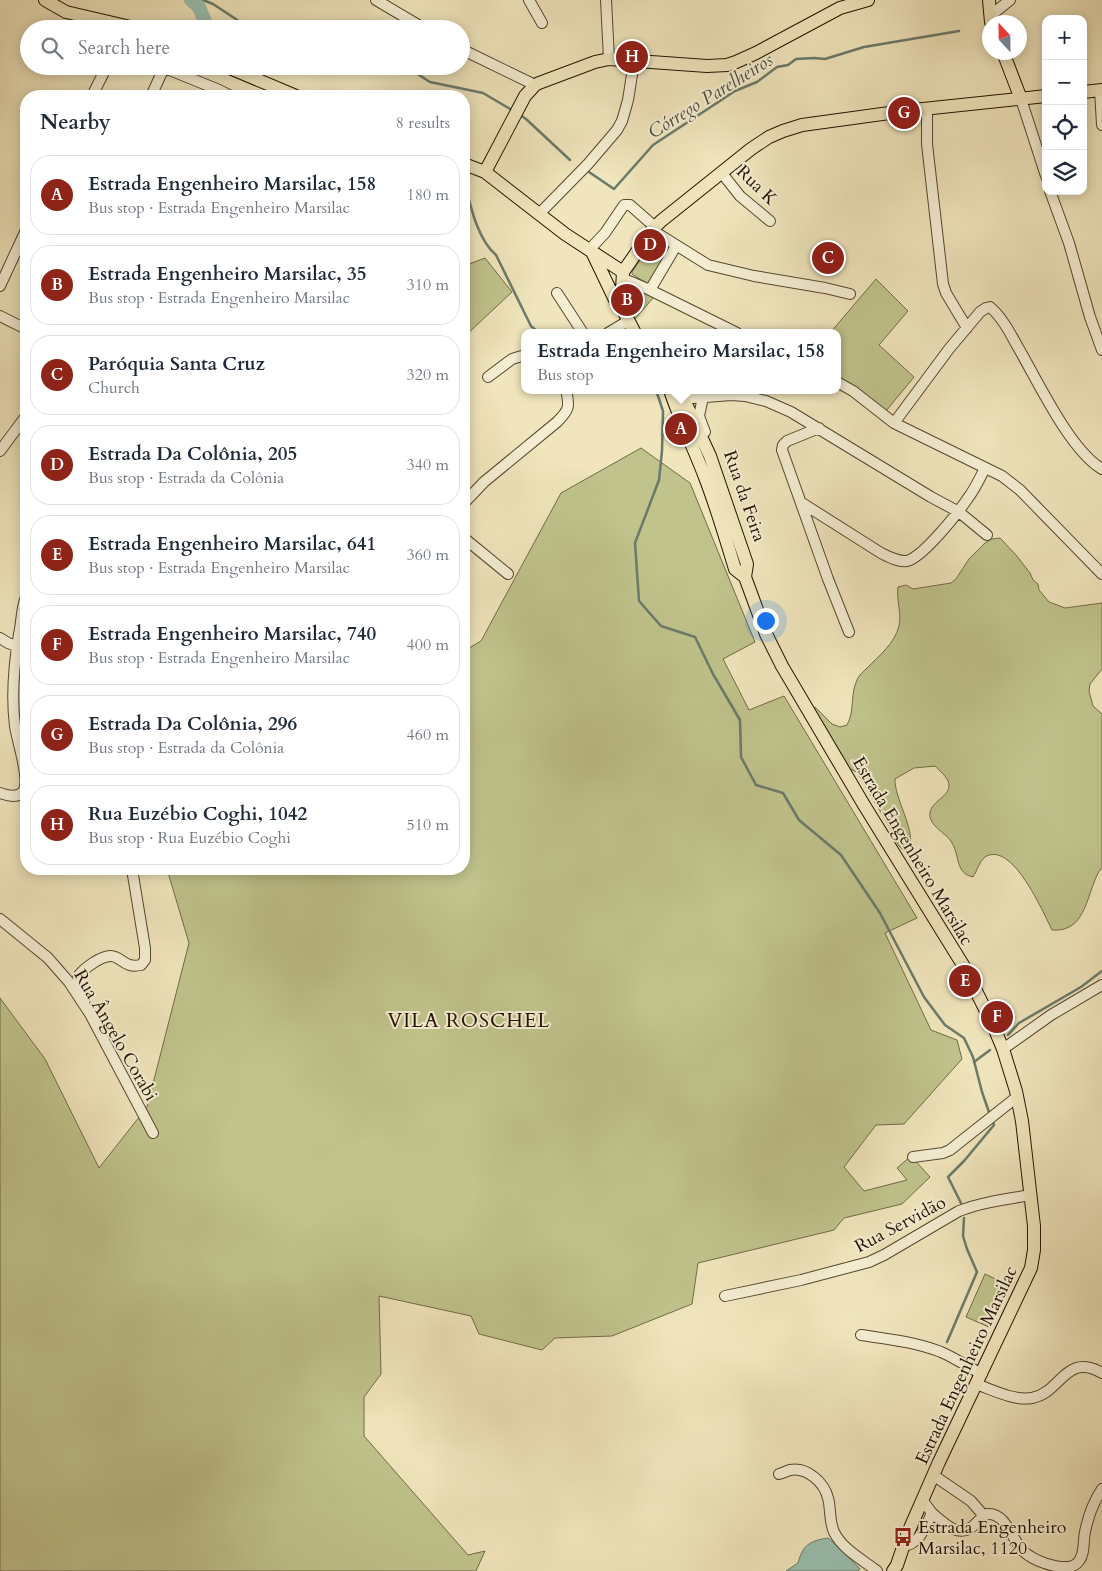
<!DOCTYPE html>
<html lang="en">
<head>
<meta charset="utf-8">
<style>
	body { margin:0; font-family:Cardo,serif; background:#f6f6f7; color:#1f2937 }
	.controls { position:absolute; right:15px; top:15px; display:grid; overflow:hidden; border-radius:10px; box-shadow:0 2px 12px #0003 }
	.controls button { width:45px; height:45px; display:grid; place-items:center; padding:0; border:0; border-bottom:1px solid #e0e1e3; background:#fff; color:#1f2937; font:25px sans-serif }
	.compass { position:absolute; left:982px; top:15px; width:45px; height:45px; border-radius:50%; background:#fff; box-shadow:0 2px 12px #0003; rotate:338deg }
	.you { position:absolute; left:765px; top:620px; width:18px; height:18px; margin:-12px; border:4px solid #fff; border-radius:50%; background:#1a73e8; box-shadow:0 0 0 8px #1a73e833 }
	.badge { display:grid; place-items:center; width:32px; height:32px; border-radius:50%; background:#8f2418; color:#fff; font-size:16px; font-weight:700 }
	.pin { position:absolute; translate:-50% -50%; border:2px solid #fff; box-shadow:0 1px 5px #0006 }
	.popup { position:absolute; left:521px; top:329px; width:320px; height:65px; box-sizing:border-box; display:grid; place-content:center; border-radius:10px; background:#fff; filter:drop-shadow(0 1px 4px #0005); font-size:16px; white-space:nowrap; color:#747a83 }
	.popup b { font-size:19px; color:#1f2937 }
	.popup::after { content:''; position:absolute; left:50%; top:100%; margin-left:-10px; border:10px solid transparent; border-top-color:#fff }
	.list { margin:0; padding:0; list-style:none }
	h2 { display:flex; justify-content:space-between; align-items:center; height:65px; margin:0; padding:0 20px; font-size:21px }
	h2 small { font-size:16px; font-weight:400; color:#747a83 }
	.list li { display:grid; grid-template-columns:32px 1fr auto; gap:15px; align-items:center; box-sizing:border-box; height:80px; margin:0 10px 10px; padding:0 10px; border:1px solid #e0e1e3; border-radius:20px }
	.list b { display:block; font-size:19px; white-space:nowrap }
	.list p { margin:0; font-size:16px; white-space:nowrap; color:#747a83 }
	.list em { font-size:16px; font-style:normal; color:#747a83 }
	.icon { flex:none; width:28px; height:28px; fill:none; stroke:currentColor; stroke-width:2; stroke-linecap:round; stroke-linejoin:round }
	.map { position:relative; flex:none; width:1102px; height:1571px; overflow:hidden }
	.search { position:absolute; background:#fff; box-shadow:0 2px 12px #0003; left:20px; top:20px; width:450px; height:55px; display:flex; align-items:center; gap:12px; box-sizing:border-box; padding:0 18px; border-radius:28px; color:#747a83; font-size:19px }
	.panel { position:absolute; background:#fff; box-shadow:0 2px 12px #0003; left:20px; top:90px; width:450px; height:785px; border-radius:20px }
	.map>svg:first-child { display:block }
	.green { fill:#c0c38c; stroke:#716a46 }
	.water { fill:#9abfb0; stroke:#6a7a6a }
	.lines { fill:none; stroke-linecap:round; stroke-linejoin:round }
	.stream { stroke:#6a7a6a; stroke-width:2.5 }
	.river { stroke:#9abfb0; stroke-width:14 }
	.minor-casing { stroke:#56472f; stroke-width:12 }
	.major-casing { stroke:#221200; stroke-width:14 }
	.minor { stroke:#f5eed3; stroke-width:10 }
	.major { stroke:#f0e5bc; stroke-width:12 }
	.labels { text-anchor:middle; stroke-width:4; stroke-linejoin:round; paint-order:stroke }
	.street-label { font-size:18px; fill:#221200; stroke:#f5eed3 }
	.poi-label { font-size:18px; fill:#221200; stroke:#f5eed3; text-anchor:start }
	.water-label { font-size:19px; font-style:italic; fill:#4c4f3e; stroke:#f5eed3 }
	.quarter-label { font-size:20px; letter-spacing:1px; fill:#221200; stroke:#f5eed3 }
</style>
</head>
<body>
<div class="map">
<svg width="1102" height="1571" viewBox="0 0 1102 1571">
	<rect width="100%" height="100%" fill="#f0e5bc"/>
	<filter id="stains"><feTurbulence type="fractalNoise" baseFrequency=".004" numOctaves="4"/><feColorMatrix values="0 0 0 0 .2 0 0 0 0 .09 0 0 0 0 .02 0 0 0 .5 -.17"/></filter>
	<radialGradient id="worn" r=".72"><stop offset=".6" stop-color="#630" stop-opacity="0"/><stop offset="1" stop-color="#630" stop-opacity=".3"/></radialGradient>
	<path class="green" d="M657 239 670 248 648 284 632 274V272L652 242Z
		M485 258 512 292 464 337V266Z
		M876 279 908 311 879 345 914 377 886 411 863 392 837 378V333H830Z
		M626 283 654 297 632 322 624 286Z
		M641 448 690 483 755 642 723 659 749 710 784 696 917 918 885 933 931 1030 957 1040 962 1059 904 1124 876 1125 844 1167 864 1191 907 1180 897 1168 911 1156 930 1177 902 1204 844 1218 834 1230 698 1263 692 1304 612 1336 555 1338 542 1350 479 1334 471 1316 379 1296 381 1374 364 1397V1436L468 1555 485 1551 476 1571H0V998L45 1059 99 1168 147 1107 189 943 167 869H464V651L481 641 561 493Z
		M1000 538 1016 555 1030 573 1033 580 1038 584 1039 590 1049 602 1065 608 1102 603V669L1090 684 1089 691 1093 706 1102 714V867C1086 888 1089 933 1052 930 1043 912 1012 840 985 857 979 862 977 871 973 877 955 873 960 856 952 843 947 833 928 826 930 813 931 800 954 796 948 781 946 776 939 770 935 766L914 768 895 779C894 797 916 832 909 845 909 845 904 850 903 850L898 845 892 831 857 772C844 768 840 757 836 745L827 742 814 714 815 707 832 724 840 727 847 725C855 711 850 694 857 680 859 675 863 672 867 668 879 656 895 643 899 626 902 613 896 600 898 587L906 585 913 589 951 583 956 579 969 559 985 543 992 539Z
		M985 1274 1008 1285 989 1327 966 1317Z"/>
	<path class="water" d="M828 1538 843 1551 860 1569 858 1571H786L798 1563C803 1545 809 1541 828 1538Z"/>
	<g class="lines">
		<path class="stream" d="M203 0 213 4 251 29
			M405 66 430 82 483 93 512 110
			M519 114 526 119 570 160
			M586 170 614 189 653 145 735 91 757 82 777 67 788 65 796 59 814 58 825 59 864 47 959 31
			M464 180C470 204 477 239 496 255L531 326 539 333
			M656 390 663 411 662 451 659 480 635 543 639 601 661 626 695 637 713 674 740 720 741 757 756 785 783 793 799 820 841 855 880 913 924 997 945 1025 964 1038 973 1057 982 1092 990 1115
			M1008 1035 1019 1023 1081 987 1102 971
			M974 1062 990 1050
			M961 1203 948 1177 964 1161 994 1125 992 1120
			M947 1342 977 1272 967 1249 963 1236 964 1218"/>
		<path class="river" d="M191 0 199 7 208 29"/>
		<g class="minor-casing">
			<path id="minor" d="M376 0 425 29
				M529 0 542 23
				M606 0 609 59
				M990 16 1010 0
				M461 49 535 85
				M160 66 219 90 231 96
				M1100 90 1102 125
				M92 96 107 66
				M151 96 164 68
				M1021 99 1046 176
				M927 109V144L943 284 946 293 967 328
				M721 172 740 196 770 221
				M1050 191 1069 243 1090 317 1102 350
				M539 214 588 164 617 130 622 121 628 100 634 62
				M652 230 708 265 754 276 825 288 850 294
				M589 250 605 233 624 205H630L655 227
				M622 278 650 290 737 333
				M0 286 26 230
				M650 290 676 246
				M557 293 583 333
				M0 316 26 329
				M608 333 628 321
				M488 377 512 359 525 355
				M837 382 853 391 894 423 1002 476 1020 490 1102 574
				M677 390 684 395 693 398 731 395 745 396 766 401 791 412 931 497 959 512 987 535
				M703 397 699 416 705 432
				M894 423 949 349 980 312 986 308 990 307C1003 318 1011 335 1019 349 1038 382 1070 450 1102 469
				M819 428 787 441 783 445 782 450 828 579 849 632
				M0 451 26 416
				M464 503 484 482 557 422C569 410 570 407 566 390
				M802 503 881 553C889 557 898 562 907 561 923 557 958 513 968 498 975 489 980 478 985 468
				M464 538 508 574
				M0 638 8 643 16 646
				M0 793C8 796 19 799 24 790 30 777 17 741 15 726 11 695 14 664 19 634 22 622 21 609 26 597
				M0 919 48 958 69 982 90 1014 153 1133
				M84 1005 85 995 78 977C81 971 87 967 93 963 122 944 117 970 141 965L145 960V948L132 869
				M1003 1049 1051 1015 1102 985
				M913 1157 943 1153 950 1150 1017 1097
				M725 1296 801 1280 869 1262 884 1255 959 1211C982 1202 1007 1199 1031 1195
				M861 1335C888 1339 915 1342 941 1352 955 1358 968 1367 982 1374
				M976 1384C993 1390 1014 1401 1032 1398 1061 1393 1065 1352 1102 1373
				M779 1474C783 1473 787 1471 790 1470 807 1467 824 1482 828 1498 831 1509 829 1521 834 1532 842 1549 863 1560 877 1571
				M933 1475 971 1501 984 1516
				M932 1513C943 1522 957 1538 972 1527 977 1523 981 1517 987 1514 1006 1512 1012 1540 1023 1551 1034 1561 1054 1568 1069 1567 1073 1566 1077 1564 1079 1561 1085 1553 1083 1541 1085 1532 1088 1517 1094 1501 1102 1489
				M903 1546C920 1544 925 1527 932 1513L923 1501"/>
		</g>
		<g class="major-casing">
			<path id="major" d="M45 0 66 12 139 29
				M989 0 991 22
				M1003 52 1021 99
				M225 66 296 96
				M1083 92 1102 90
				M464 164 485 172 565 234 623 272
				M485 172 525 96 535 85 539 83 595 62 609 59 707 66 727 65 736 62 756 53 840 8 868 0
				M593 254 616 302 624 312 635 333
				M623 272 652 230 661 221 751 149 769 137 783 131 802 125 904 111 1046 96
				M623 272 622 289 624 310
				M670 390C680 421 695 450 706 480 717 509 726 539 735 569L745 577 766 634 782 666 864 805 963 965 993 1025 1003 1049 1016 1091 1022 1121 1034 1226V1250L1031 1268 939 1462 907 1535 897 1565 893 1571
				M673 390 686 404 710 456 747 564 745 577"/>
		</g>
		<use href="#minor" class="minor"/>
		<use href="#major" class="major"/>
	</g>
	<defs>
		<g id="bus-bare" transform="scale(1.5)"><path d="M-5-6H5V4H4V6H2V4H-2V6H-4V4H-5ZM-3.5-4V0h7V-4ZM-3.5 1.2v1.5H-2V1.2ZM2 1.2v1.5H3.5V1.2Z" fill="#8f2418" stroke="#f5eed3" stroke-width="2.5" paint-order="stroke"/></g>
	</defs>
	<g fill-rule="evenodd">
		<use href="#bus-bare" x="903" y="1537"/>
	</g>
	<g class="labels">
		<g class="street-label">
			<text transform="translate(757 185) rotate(44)" y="6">Rua K</text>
			<text transform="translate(745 496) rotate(71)" y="6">Rua da Feira</text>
			<text transform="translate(913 851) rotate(59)" y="6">Estrada Engenheiro Marsilac</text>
			<text transform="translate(116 1035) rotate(60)" y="6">Rua Ângelo Corabi</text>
			<text transform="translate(900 1224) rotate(-28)" y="6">Rua Servidão</text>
			<text transform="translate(966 1365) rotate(-65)" y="6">Estrada Engenheiro Marsilac</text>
		</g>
		<g class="poi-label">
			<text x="918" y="1533">Estrada Engenheiro<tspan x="918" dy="21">Marsilac, 1120</tspan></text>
		</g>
		<g class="water-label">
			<text transform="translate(710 95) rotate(-32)" y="7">Córrego Parelheiros</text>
		</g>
		<g class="quarter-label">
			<text x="469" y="1027">VILA ROSCHEL</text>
		</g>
	</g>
	<rect width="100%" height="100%" filter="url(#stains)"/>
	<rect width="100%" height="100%" fill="url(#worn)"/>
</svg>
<div class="controls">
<button>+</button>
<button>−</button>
<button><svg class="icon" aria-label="locate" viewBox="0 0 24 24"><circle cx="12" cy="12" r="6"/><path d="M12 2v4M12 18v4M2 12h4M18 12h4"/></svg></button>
<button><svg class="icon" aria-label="layers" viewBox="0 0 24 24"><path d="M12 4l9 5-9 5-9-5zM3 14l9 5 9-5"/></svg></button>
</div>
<svg class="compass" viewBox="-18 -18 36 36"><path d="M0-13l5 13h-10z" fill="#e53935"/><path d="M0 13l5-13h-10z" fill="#747a83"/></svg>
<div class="you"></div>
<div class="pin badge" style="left:681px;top:429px">A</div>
<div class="popup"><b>Estrada Engenheiro Marsilac, 158</b>Bus stop</div>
<div class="pin badge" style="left:627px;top:300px">B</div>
<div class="pin badge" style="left:828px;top:258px">C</div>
<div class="pin badge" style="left:650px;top:245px">D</div>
<div class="pin badge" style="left:965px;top:981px">E</div>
<div class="pin badge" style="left:997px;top:1017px">F</div>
<div class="pin badge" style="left:904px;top:113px">G</div>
<div class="pin badge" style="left:632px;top:57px">H</div>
<div class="search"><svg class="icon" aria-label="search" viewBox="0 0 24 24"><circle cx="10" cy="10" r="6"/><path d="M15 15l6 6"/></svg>Search here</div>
<section class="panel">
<h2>Nearby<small>8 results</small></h2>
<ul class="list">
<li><span class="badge">A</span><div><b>Estrada Engenheiro Marsilac, 158</b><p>Bus stop · Estrada Engenheiro Marsilac</p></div><em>180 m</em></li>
<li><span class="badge">B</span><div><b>Estrada Engenheiro Marsilac, 35</b><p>Bus stop · Estrada Engenheiro Marsilac</p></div><em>310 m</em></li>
<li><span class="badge">C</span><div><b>Paróquia Santa Cruz</b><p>Church</p></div><em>320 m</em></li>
<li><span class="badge">D</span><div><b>Estrada Da Colônia, 205</b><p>Bus stop · Estrada da Colônia</p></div><em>340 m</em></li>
<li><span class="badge">E</span><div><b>Estrada Engenheiro Marsilac, 641</b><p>Bus stop · Estrada Engenheiro Marsilac</p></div><em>360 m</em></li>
<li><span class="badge">F</span><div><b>Estrada Engenheiro Marsilac, 740</b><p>Bus stop · Estrada Engenheiro Marsilac</p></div><em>400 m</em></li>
<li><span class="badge">G</span><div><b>Estrada Da Colônia, 296</b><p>Bus stop · Estrada da Colônia</p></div><em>460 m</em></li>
<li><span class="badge">H</span><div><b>Rua Euzébio Coghi, 1042</b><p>Bus stop · Rua Euzébio Coghi</p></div><em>510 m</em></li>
</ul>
</section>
</div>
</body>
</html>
